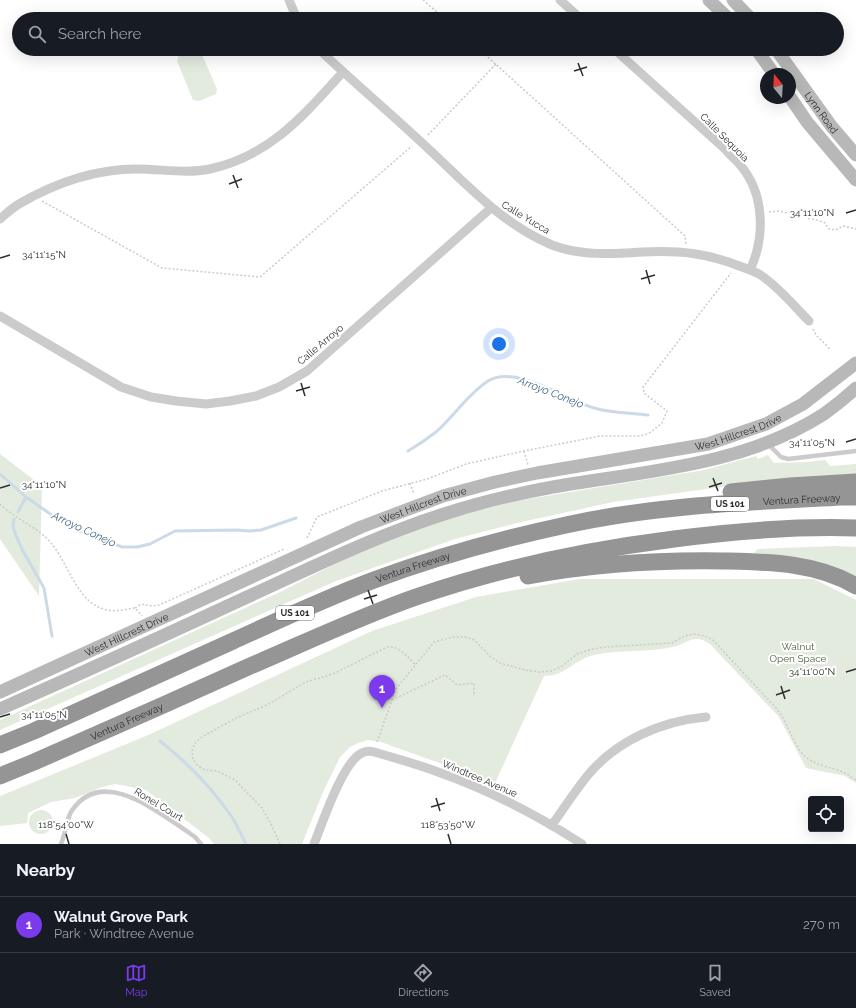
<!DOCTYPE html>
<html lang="en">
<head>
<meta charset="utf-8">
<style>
	body { margin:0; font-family:Raleway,sans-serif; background:#20242c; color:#f1f3f6 }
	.controls { position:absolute; right:12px; bottom:12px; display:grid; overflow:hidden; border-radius:4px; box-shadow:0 4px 16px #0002 }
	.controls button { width:36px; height:36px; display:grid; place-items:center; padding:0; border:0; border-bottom:1px solid #363941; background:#171b24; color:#f1f3f6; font:20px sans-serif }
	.compass { position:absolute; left:760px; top:68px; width:36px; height:36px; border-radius:50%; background:#171b24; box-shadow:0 4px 16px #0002; rotate:342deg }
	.you { position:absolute; left:499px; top:344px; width:14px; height:14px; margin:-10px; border:3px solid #fff; border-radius:50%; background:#1a73e8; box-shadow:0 0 0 6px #1a73e833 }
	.badge { display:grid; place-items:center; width:26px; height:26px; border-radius:50%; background:#7c3aed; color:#fff; font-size:13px; font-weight:700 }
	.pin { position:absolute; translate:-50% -33px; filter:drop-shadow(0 1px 2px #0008) }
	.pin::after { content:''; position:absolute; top:21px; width:14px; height:12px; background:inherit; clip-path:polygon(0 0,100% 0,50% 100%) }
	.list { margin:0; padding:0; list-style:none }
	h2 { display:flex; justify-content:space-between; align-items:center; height:52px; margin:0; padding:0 16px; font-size:17px }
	h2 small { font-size:13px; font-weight:400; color:#9ea1a6 }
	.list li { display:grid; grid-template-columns:26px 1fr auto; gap:12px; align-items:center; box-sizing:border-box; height:56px; padding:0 16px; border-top:1px solid #363941 }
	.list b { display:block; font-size:15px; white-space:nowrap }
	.list p { margin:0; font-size:13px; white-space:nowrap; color:#9ea1a6 }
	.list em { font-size:13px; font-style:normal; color:#9ea1a6 }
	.icon { flex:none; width:22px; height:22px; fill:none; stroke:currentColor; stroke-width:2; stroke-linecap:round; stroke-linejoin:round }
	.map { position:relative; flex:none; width:856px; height:844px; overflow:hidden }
	.search { position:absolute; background:#171b24; box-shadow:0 4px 16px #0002; left:12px; right:12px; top:12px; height:44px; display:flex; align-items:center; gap:10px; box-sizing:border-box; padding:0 14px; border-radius:22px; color:#9ea1a6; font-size:15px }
	.sheet { height:108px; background:#171b24 }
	nav { display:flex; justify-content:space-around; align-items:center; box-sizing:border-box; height:56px; border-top:1px solid #363941; background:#171b24; font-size:11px; color:#9ea1a6 }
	nav a { display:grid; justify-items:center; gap:2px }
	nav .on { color:#7c3aed }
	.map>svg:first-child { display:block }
	.green { fill:#e3eade }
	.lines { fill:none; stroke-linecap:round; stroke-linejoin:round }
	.stream { stroke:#ccdae8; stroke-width:3 }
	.path { stroke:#cbcbcb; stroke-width:1.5; stroke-dasharray:2 2; stroke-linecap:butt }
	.lane { stroke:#cbcbcb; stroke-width:4.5 }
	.street { stroke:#cbcbcb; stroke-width:9 }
	.secondary { stroke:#b8b8b8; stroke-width:13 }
	.highway { stroke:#959595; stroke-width:17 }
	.ticks { fill:none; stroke:#2e2e2e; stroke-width:1.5 }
	.labels { text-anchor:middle; stroke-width:4; stroke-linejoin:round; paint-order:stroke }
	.shield { fill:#fff; stroke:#6d6d6d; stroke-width:1 }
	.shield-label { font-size:9px; font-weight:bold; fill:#2e2e2e }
	.street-label { font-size:10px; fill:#2e2e2e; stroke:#fff }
	.park-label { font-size:10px; fill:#4e6640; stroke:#fff }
	.water-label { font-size:11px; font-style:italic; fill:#446889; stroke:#fff }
	.ticks-label { font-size:10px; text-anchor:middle; fill:#2e2e2e; stroke:#fff; stroke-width:4; stroke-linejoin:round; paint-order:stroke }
</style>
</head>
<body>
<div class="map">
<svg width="856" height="844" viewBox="0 0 856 844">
	<rect width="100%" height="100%" fill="#fff"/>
	<path class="green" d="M192 49 200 50 217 89 216 94 199 101 193 100 177 61 179 55Z
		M0 454 42 486 39 596 0 539Z
		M768 455 774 463 808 462 825 460 830 466 856 464V478L728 486 613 502 517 523 455 539 336 581 0 730V720L280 592 363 550 411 531 457 516 516 501 704 470 756 456 758 459Z
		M836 546 856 547V582L755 556 754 553 758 549Z
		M579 579H814L856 600V783L845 776 806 768 779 717 710 644C693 633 689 643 673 647 647 653 620 649 594 655 573 660 566 676 544 676L495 783 381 742 368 740 358 743 350 747 340 757 323 792 302 844H214L209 838 146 790 116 784 102 787 75 798 51 802 28 813 27 823 0 826V796L146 736 372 631 476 597Z
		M29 822a12 12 0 1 1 24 0a12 12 0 1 1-24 0Z"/>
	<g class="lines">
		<path class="stream" d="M408 451C418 445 427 439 436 432 454 416 468 394 488 381 515 364 566 400 594 408 611 413 631 413 648 415
			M0 474 26 497 56 518 78 530 122 547H137L150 544 175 531 237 530 248 531 261 530 296 518
			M18 512 26 497
			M14 519 13 526 16 536 23 551 44 588 52 636
			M160 741C188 763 212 788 232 817 237 825 241 835 246 844"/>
		<path class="path" d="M423 0 445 19
			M479 49 685 236 686 244
			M428 135 496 64
			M42 201 162 268 260 277 412 146
			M769 212 779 211 824 222 829 229 835 230 844 226 856 229
			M813 329 816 335 831 350
			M524 451 528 465
			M410 483 414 494
			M0 504C15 519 38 527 51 543 69 564 77 604 107 610 117 612 126 609 135 608L142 616
			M307 538 317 517 382 491 427 479 466 464 524 451 600 436H639L645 435 651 432 662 423 667 411 644 393 643 387 731 273
			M135 608 141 604 152 606 159 605 284 549
			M392 700 445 675 457 685 474 683V696
			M377 742 396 689 434 642 453 637H466L474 640 491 657 500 663 525 670 539 672 551 671 561 667 577 654 589 650 604 647 672 643C688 633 697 631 713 640L776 708C787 721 791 738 801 752 812 766 830 766 845 773 849 775 852 778 856 780
			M280 844 272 826 262 808 235 780 217 771 205 770 197 765 193 759 192 751 195 743 202 737 236 718 267 705 306 682 333 674 387 647C399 645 408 658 416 665"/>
		<path class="lane" d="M768 444 781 457 788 459 856 451
			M61 844C65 835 67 818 71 812 101 765 156 811 188 832L195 837 201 844"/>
		<path class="street" d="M289 0 297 19
			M560 0 581 19
			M319 49 326 56C357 85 389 112 420 141 463 180 498 222 552 245 580 256 612 254 642 252 679 250 707 253 742 267 750 270 760 273 766 279 782 291 795 307 809 321
			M614 49 726 150C731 156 737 161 741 166 765 195 765 238 750 270
			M0 219C6 214 12 208 19 204 55 183 95 169 137 169 162 169 186 174 210 169 270 156 304 115 343 72
			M0 316 121 387 151 397 176 401 206 404 230 401 256 396 279 387 307 371 491 208
			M552 825C564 808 575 791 588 775 617 740 662 721 706 717
			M314 844C322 824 343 761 362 753 366 751 370 751 374 752 395 758 417 764 438 772 489 790 537 815 582 844"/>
		<g class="secondary">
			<path d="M709 0 729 19"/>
			<path d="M733 0 751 19"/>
			<path d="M756 49 774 74"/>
			<path id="s1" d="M776 49 832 127 856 155"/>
			<path d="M790 97 807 122 856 180"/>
			<path id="s2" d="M0 692 361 527 443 496 495 482 537 473 708 444 766 424 803 404 856 363"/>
			<path d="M0 709C82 673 163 636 245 598 309 569 373 537 441 515 477 503 515 494 553 487 645 471 743 466 824 414 835 406 846 397 856 388"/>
		</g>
		<g class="highway">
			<path d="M731 492 790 486 856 482"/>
			<path d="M528 576C592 564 658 560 723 561 768 562 816 562 856 586"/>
			<path id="s3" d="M0 745 34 731C101 701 167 671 233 641 279 620 326 598 374 580 436 557 501 539 566 525 656 505 750 502 842 497H856"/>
			<path id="s4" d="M0 776 34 762C105 731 177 699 248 667 304 643 359 617 416 597 500 568 587 550 674 539 735 531 795 526 856 528"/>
		</g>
	</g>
	<path class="ticks" d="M578 63 583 76M574 71 587 67M233 175 238 188M229 184 242 179M846 213 856 210M0 258 10 255M646 270 650 284M641 279 655 275M301 383 305 396M296 391 310 387M846 442 856 439M713 478 718 491M709 487 722 483M0 488 10 485M368 590 373 604M364 599 377 595M846 672 856 669M781 686 785 699M776 695 790 690M0 717 10 714M436 798 440 811M431 807 445 803M66 834 69 844M448 834 451 844"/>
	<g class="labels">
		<g class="shield">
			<rect x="711" y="497" width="38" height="14" rx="3"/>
			<rect x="276" y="606" width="38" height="14" rx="3"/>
		</g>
		<g class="shield-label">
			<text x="730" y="507">US 101</text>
			<text x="295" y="616">US 101</text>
		</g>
		<g class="street-label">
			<text dy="4" stroke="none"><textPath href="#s1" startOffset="78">Lynn Road</textPath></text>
			<text transform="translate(725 137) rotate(45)" y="4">Calle Sequoia</text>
			<text transform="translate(526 217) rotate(31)" y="4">Calle Yucca</text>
			<text transform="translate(320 344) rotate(-40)" y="4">Calle Arroyo</text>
			<text dy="4" stroke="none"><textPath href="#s2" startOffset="787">West Hillcrest Drive</textPath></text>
			<text dy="4" stroke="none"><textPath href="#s3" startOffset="846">Ventura Freeway</textPath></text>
			<text dy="4" stroke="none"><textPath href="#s2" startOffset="463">West Hillcrest Drive</textPath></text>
			<text dy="4" stroke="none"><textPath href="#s3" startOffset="450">Ventura Freeway</textPath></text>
			<text dy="4" stroke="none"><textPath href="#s2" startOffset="139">West Hillcrest Drive</textPath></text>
			<text dy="4" stroke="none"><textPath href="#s4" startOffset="138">Ventura Freeway</textPath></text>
			<text transform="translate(480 778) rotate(23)" y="4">Windtree Avenue</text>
			<text transform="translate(159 804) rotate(31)" y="4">Ronel Court</text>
		</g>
		<g class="park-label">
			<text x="798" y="650">Walnut<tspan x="798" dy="12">Open Space</tspan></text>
		</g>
		<g class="water-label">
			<text transform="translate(551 392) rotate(21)" y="4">Arroyo Conejo</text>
			<text transform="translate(84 529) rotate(25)" y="4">Arroyo Conejo</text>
		</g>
	</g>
	<g class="ticks-label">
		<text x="812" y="216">34°11'10"N</text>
		<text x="44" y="258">34°11'15"N</text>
		<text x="812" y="446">34°11'05"N</text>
		<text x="44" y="488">34°11'10"N</text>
		<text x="812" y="675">34°11'00"N</text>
		<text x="44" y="718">34°11'05"N</text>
		<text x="66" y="828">118°54'00"W</text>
		<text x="448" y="828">118°53'50"W</text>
	</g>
</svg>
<div class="controls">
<button><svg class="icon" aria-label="locate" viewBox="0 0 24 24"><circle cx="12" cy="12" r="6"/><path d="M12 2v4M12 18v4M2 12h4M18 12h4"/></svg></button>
</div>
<svg class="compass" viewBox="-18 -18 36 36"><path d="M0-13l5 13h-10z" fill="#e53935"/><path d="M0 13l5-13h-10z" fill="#9ea1a6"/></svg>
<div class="you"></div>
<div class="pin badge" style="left:382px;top:708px">1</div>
<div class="search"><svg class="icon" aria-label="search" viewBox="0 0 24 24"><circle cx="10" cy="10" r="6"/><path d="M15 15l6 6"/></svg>Search here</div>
</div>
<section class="sheet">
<h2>Nearby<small></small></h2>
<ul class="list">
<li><span class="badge">1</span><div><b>Walnut Grove Park</b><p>Park · Windtree Avenue</p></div><em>270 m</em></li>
</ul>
</section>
<nav>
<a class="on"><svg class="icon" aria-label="map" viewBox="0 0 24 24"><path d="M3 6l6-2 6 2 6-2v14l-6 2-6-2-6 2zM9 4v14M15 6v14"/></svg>Map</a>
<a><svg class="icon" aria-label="directions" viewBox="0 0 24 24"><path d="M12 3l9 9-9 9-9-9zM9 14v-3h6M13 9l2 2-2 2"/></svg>Directions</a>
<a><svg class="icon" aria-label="saved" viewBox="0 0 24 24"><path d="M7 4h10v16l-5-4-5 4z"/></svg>Saved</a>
</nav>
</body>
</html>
